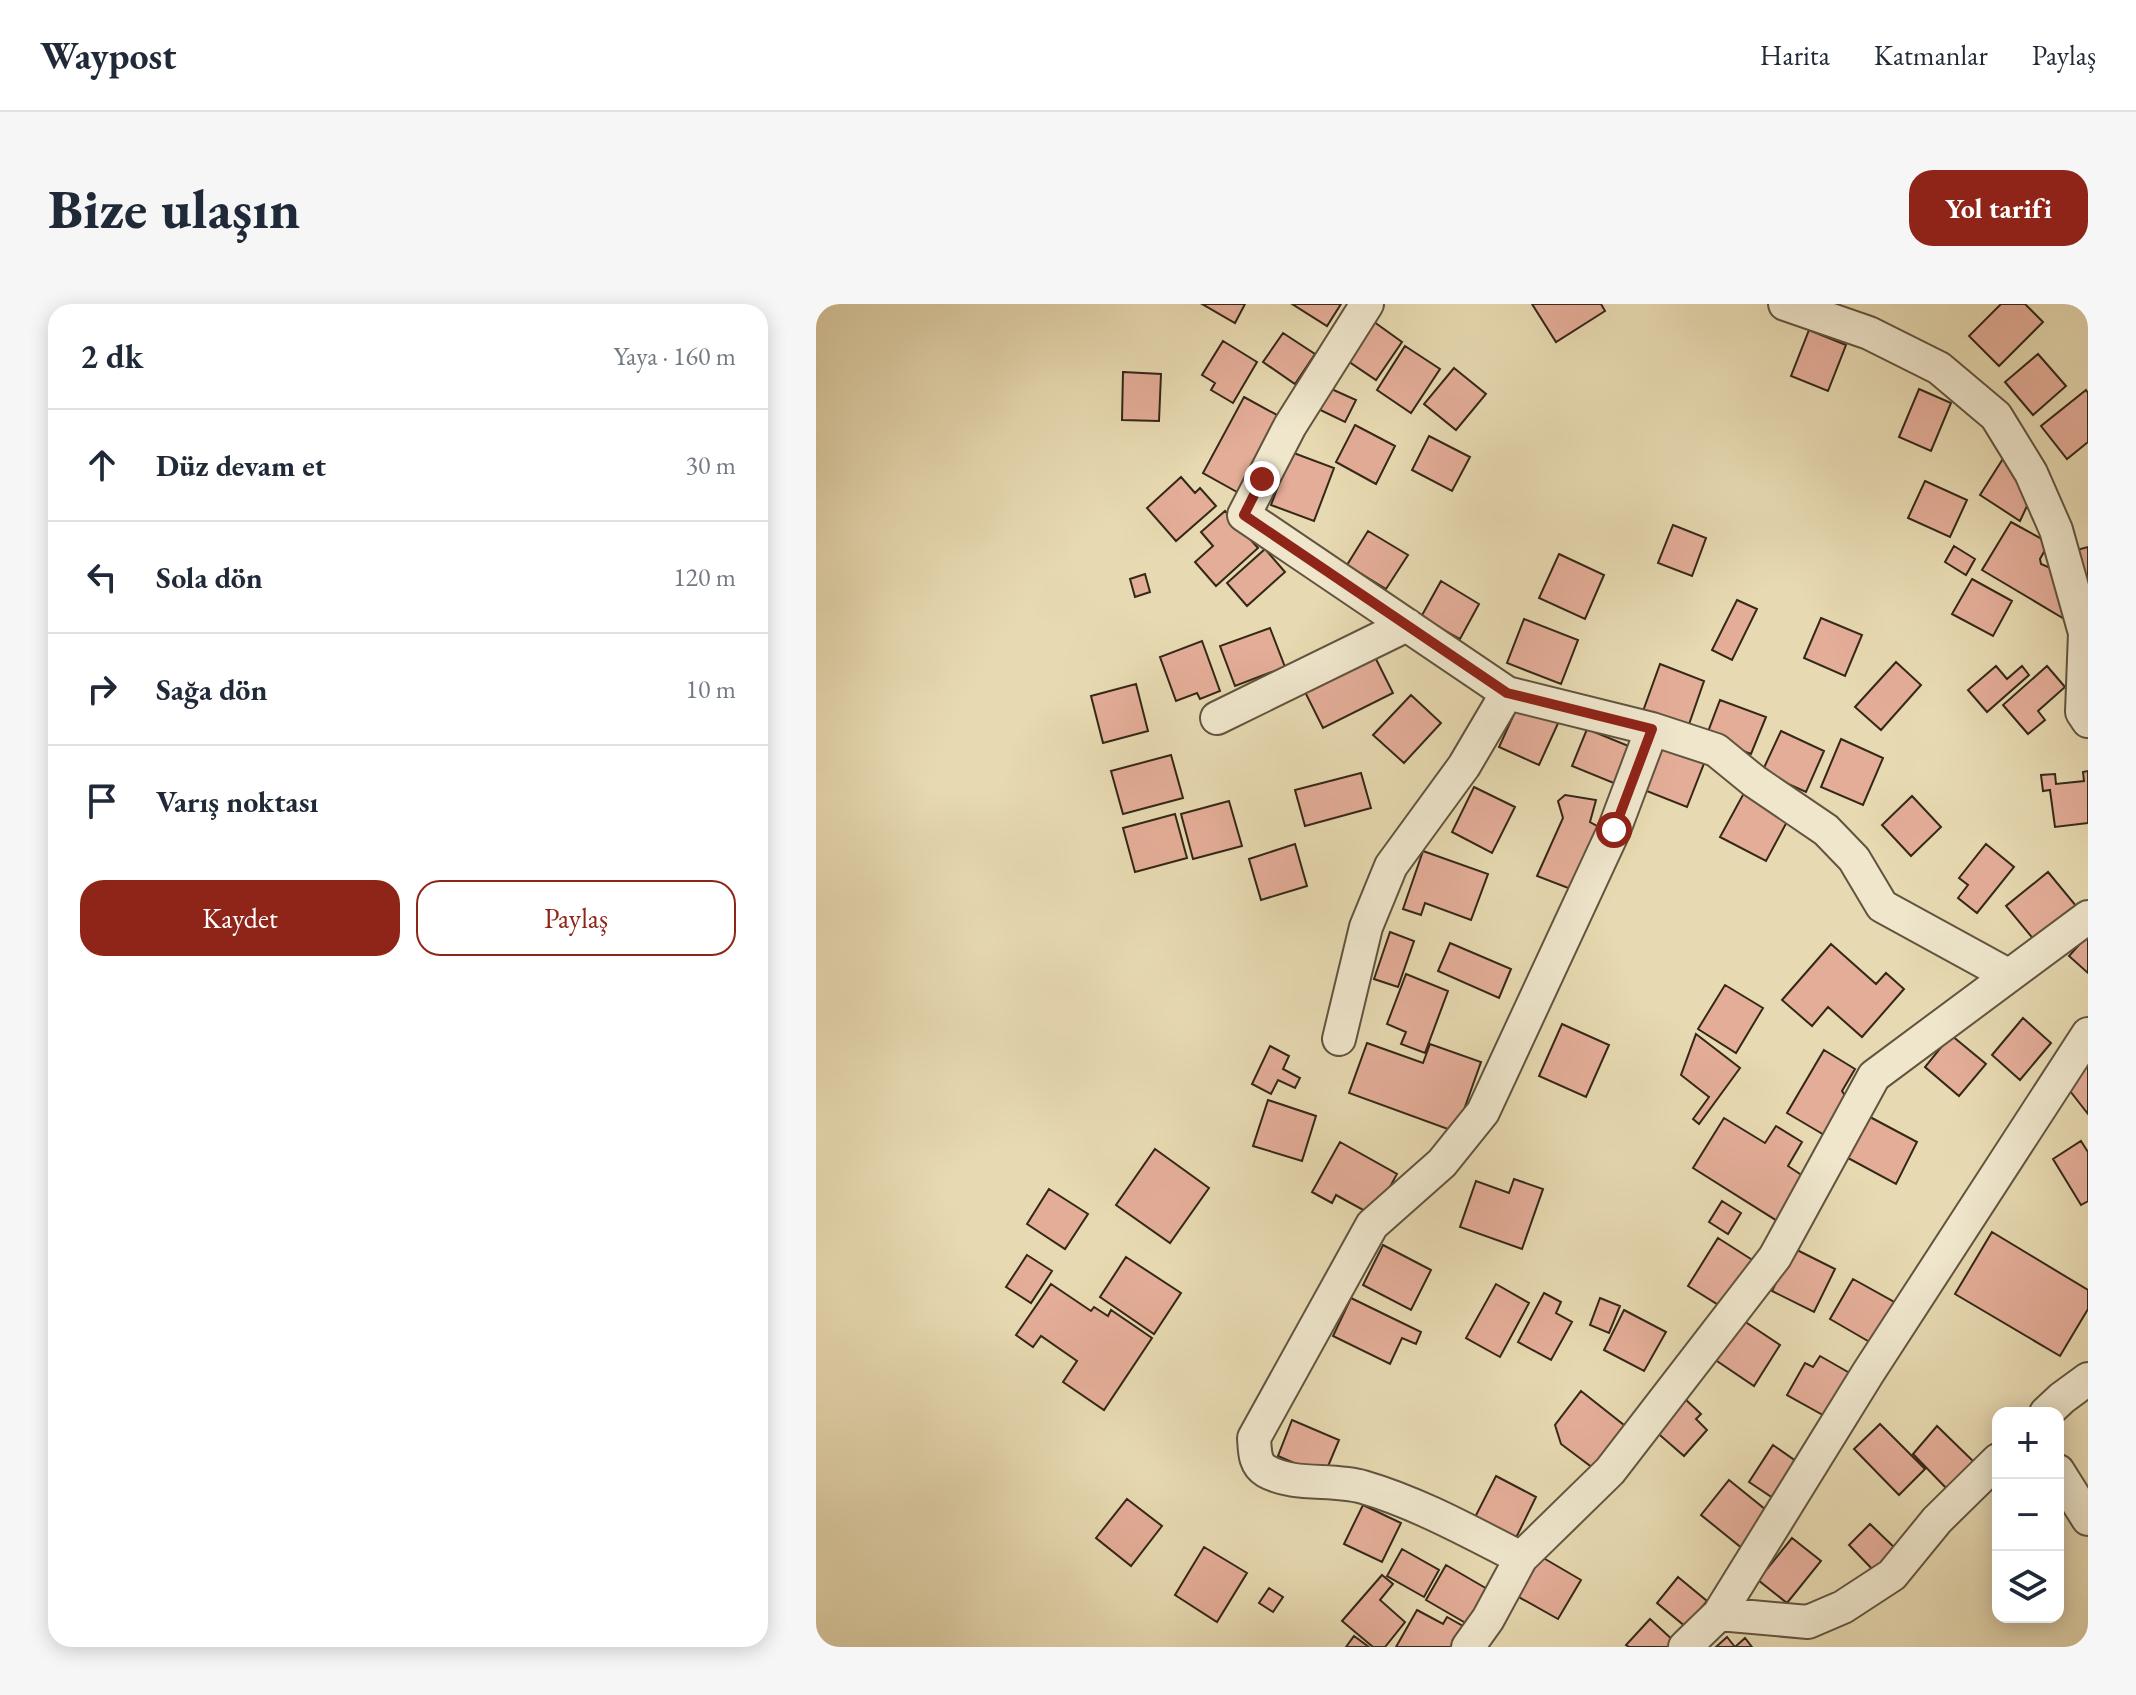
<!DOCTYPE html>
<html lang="tr">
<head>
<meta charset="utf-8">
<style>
	body { margin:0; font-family:"EB Garamond",serif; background:#f6f6f7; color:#1f2937 }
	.controls { position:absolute; right:24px; bottom:24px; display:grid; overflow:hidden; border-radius:16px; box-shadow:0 4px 20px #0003 }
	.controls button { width:72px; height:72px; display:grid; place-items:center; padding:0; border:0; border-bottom:2px solid #e0e1e3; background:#fff; color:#1f2937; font:40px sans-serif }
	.stop { position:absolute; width:24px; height:24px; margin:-18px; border:6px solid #8f2418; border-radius:50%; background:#fff }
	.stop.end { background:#8f2418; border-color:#fff; box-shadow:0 2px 8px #0008 }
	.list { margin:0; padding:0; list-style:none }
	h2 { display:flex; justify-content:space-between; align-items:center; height:104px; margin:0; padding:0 32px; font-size:34px }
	h2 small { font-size:26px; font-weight:400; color:#747a83 }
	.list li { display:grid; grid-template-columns:52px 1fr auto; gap:24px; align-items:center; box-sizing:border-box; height:112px; padding:0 32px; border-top:2px solid #e0e1e3 }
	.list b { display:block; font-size:30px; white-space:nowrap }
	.list em { font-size:26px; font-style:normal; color:#747a83 }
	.actions { display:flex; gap:16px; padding:24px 32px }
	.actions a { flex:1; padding:18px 0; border:2px solid #8f2418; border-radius:24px; text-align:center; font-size:28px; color:#8f2418 }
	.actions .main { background:#8f2418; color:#fff }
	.icon { flex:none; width:44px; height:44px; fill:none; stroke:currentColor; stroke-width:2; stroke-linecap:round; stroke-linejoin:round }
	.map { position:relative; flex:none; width:1272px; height:1343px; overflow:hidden; border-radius:24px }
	header { display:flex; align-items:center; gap:48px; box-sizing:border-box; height:112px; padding:0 40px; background:#fff; border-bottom:2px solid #e0e1e3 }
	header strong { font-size:38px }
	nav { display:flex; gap:44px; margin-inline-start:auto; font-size:28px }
	.intro { display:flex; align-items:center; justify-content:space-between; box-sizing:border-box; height:192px; padding:0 48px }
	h1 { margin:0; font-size:56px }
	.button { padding:20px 36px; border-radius:24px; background:#8f2418; color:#fff; font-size:28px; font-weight:700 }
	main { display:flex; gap:48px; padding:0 48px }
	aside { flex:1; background:#fff; border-radius:24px; box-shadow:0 4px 20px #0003 }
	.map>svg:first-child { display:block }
	.building { fill:#e4ad98; stroke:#342817; stroke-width:2 }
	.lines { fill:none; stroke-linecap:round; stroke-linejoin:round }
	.minor-casing { stroke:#61543e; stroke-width:36 }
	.minor { stroke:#efe6cc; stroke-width:32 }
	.route { stroke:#8f2418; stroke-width:10 }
</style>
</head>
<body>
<header>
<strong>Waypost</strong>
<nav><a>Harita</a><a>Katmanlar</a><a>Paylaş</a></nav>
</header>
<div class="intro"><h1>Bize ulaşın</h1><a class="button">Yol tarifi</a></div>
<main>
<aside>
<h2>2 dk<small>Yaya · 160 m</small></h2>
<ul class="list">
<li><svg class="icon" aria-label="ahead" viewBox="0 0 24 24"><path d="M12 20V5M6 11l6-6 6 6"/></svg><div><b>Düz devam et</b></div><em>30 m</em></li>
<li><svg class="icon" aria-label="left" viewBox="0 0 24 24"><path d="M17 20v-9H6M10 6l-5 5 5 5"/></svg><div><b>Sola dön</b></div><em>120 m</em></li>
<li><svg class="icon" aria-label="right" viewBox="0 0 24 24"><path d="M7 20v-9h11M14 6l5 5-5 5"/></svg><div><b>Sağa dön</b></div><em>10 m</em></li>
<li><svg class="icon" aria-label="arrive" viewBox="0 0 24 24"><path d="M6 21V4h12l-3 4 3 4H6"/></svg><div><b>Varış noktası</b></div></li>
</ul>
<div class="actions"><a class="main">Kaydet</a><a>Paylaş</a></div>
</aside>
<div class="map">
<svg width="1272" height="1343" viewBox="0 0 1272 1343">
	<rect width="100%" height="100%" fill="#e7d9b1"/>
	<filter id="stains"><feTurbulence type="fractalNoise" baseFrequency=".0025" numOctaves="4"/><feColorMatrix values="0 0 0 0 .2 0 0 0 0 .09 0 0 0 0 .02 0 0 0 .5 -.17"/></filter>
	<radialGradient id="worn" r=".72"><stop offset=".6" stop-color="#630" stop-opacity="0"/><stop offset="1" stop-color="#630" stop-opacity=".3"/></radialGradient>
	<path class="building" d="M386 0H429L419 19Z
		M476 0H525L511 22Z
		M716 0H785L789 7 740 38Z
		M1185 0H1209L1227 18 1183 62 1153 32Z
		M547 10 586 38 560 76 529 55Z
		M993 26 1030 41 1012 87 975 72Z
		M467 29 499 50 479 80 447 58Z
		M407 37 441 58 417 99 395 86 399 79 386 71Z
		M589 42 624 65 595 109 561 86Z
		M1222 50 1250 82 1217 111 1189 78Z
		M638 64 670 90 640 126 608 100Z
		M307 68 345 70 343 117 306 116Z
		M502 79 540 96 529 118 492 100Z
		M1103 85 1135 99 1115 147 1083 133Z
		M1270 86 1272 89V138L1251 155 1225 122Z
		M428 93 472 117 430 193 387 169Z
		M539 121 579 142 560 180 520 158Z
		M613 132 654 153 636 187 596 166Z
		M1195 142 1218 187 1204 217 1164 191Z
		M475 148 518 164 498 217 455 201Z
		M365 173 379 189 384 184 400 202 360 237 331 204Z
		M1109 177 1151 196 1134 233 1092 214Z
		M409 207 442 244 400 282 379 258 397 242 385 228Z
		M1195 218 1233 239 1224 255 1225 260 1232 263 1248 260 1250 316 1166 266Z
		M857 221 890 234 876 272 842 259Z
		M552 227 592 251 570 285 531 261Z
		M1138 242 1159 255 1150 271 1129 258Z
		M1272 243V280L1266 282 1257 247Z
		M449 245 469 268 431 302 411 279Z
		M743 250 788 271 769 315 723 294Z
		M329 270 334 288 319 293 314 275Z
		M1156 275 1196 297 1177 332 1136 310Z
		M625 277 663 300 644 335 605 313Z
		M921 296 941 305 916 356 896 346Z
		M1005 314 1046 331 1029 372 988 354Z
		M708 315 762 336 745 380 691 359Z
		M454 324 469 363 419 382 404 342Z
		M386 337 404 387 384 395 381 389 360 397 344 353Z
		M554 343 577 389 507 424 484 378Z
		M1080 358 1105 381 1065 426 1039 403Z
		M844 360 888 377 871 426 826 410Z
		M1180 362 1191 375 1206 362 1213 371 1171 408 1152 386Z
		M1231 362 1249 383 1222 407 1229 416 1212 430 1187 401Z
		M320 380 332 427 287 439 275 392Z
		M595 391 625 419 588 459 557 431Z
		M904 396 950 413 935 450 890 433Z
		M704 397 744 415 723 461 683 443Z
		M771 425 815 443 800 480 756 462Z
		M965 427 1008 447 990 488 946 468Z
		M1025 435 1067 454 1047 501 1005 483Z
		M841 438 889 457 871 503 823 484Z
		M355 451 367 494 307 510 295 467Z
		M1272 467V519L1239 523 1234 486 1227 487 1225 471 1239 470 1240 480 1268 477 1267 468Z
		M545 469 555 504 489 522 479 486Z
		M658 483 699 503 676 549 636 528Z
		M928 489 973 514 950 557 904 533Z
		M749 491 780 496 774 518 788 526 760 587 721 572 747 514 742 497Z
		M1096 492 1125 523 1095 552 1066 521Z
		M413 497 426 542 377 555 365 510Z
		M359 510 371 554 319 568 307 524Z
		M479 540 491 582 445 596 433 555Z
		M1170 540 1198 563 1161 609 1142 594 1152 581 1143 574Z
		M607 547 672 570 655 616 609 599 605 611 587 605Z
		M1232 568 1261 603 1219 637 1190 602Z
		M574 628 598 637 582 683 558 675Z
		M1272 631V669L1253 652Z
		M634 639 695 665 683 694 622 667Z
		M1015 640 1060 680 1070 669 1088 685 1046 733 1012 703 996 722 966 696Z
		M590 670 632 687 609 749 585 740 590 728 571 720Z
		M909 681 947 704 920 749 882 725Z
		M1207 714 1235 739 1204 776 1176 751Z
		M746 720 793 741 770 793 723 772Z
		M880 730 924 764 883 820 877 815 893 793 865 771Z
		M1135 731 1170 760 1143 792 1109 763Z
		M551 739 607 759 614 740 665 758 640 828 533 789Z
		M454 742 473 752 467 765 484 774 479 784 462 776 455 790 436 780Z
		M1008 746 1039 765 1026 787 1035 801 1015 835 971 809Z
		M1272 759V810L1247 778Z
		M452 796 500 812 486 857 437 842Z
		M1054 813 1101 838 1080 880 1032 854Z
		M908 814 949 839 960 822 986 838 972 862 993 876 966 920 877 864Z
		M1265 837 1272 848V897L1265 901 1237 855Z
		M524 838 581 870 558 912 520 891 516 899 496 888Z
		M339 845 393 884 354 939 300 901Z
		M698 875 727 885 706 945 644 923 660 877 693 889Z
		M233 885 272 910 249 945 211 920Z
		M906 897 925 909 912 930 893 918Z
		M1176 928 1272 986V1005L1244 1052 1139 990Z
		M902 934 938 957 909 1005 872 982Z
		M567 941 615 966 595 1006 547 981Z
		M977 944 1019 965 998 1008 956 987Z
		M211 951 236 967 215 999 190 983Z
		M310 953 365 989 338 1030 284 993Z
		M1037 975 1080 999 1057 1040 1014 1015Z
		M235 980 275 1007 278 1003 292 1012 295 1006 336 1034 288 1106 247 1078 261 1057 225 1032 217 1043 200 1031Z
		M680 980 713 999 684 1053 650 1034Z
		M728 989 745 998 740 1009 756 1018 735 1056 702 1038Z
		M535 994 605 1028 600 1040 586 1034 574 1060 517 1032Z
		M784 994 804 1002 793 1029 774 1021Z
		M808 1006 850 1028 828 1067 788 1046Z
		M925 1015 964 1041 938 1082 898 1055Z
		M1004 1052 1039 1072 1014 1115 971 1091 989 1059 997 1063Z
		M765 1087 813 1125 781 1167 745 1140 739 1121Z
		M867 1093 885 1110 880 1115 891 1126 868 1152 838 1126Z
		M476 1116 523 1136 508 1172 462 1152Z
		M1064 1120 1109 1165 1083 1191 1038 1145Z
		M1121 1122 1158 1158 1132 1186 1097 1150Z
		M957 1141 987 1162 963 1198 933 1178Z
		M680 1172 720 1193 697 1240 656 1219Z
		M913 1176 955 1210 927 1245 885 1211Z
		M311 1195 346 1222 315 1262 280 1234Z
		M547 1201 585 1219 566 1258 528 1240Z
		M1054 1220 1083 1248 1061 1270 1033 1241Z
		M976 1234 1005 1257 971 1299 942 1276Z
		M388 1243 431 1269 401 1318 359 1291Z
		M586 1245 623 1266 608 1293 571 1272Z
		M724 1252 765 1276 742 1315 701 1292Z
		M630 1261 673 1286 653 1321 610 1296Z
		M566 1271 577 1280 564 1296 589 1318 569 1343H557L526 1317Z
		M862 1273 891 1297 870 1323 841 1299Z
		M453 1284 467 1293 457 1308 443 1299Z
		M601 1306 627 1320 631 1313 654 1326 645 1343H580Z
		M834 1315 859 1338 854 1343H813L810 1341Z
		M538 1332 553 1343H530Z
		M911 1333 919 1343 929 1334 936 1343H900Z"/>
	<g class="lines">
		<g class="minor-casing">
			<path id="minor" d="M551 0 474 122 428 211 691 389 836 425 900 446 938 477 1010 526 1038 555 1066 602 1192 671
				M969 0 1053 29 1123 64 1180 112 1215 169 1240 226 1269 329 1266 408 1272 417
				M401 414 591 321
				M523 735 550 623 575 562 648 462 691 389
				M1230 1109 1246 1094 1272 1075
				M1242 1167 1272 1215
				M705 1254C654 1228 602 1199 547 1183 516 1174 478 1183 450 1167 438 1160 439 1146 438 1134L556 921 626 859 667 808 798 526 836 425
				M903 1310 992 1318 1027 1303 1076 1271 1121 1216 1182 1156
				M652 1343 672 1315 705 1254 794 1167 959 953 1058 772 1272 613
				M869 1343 903 1310 1052 1069 1272 730"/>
		</g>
		<use href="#minor" class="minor"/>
	</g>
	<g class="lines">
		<path class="route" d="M446 175 428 211 691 389 836 425 798 526"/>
	</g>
	<rect width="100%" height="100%" filter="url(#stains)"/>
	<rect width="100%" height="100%" fill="url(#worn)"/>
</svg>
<div class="controls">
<button>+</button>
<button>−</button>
<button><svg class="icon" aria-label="layers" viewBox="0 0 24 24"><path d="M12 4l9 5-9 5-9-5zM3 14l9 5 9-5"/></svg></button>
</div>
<div class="stop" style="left:798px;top:526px"></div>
<div class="stop end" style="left:446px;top:175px"></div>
</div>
</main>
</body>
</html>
